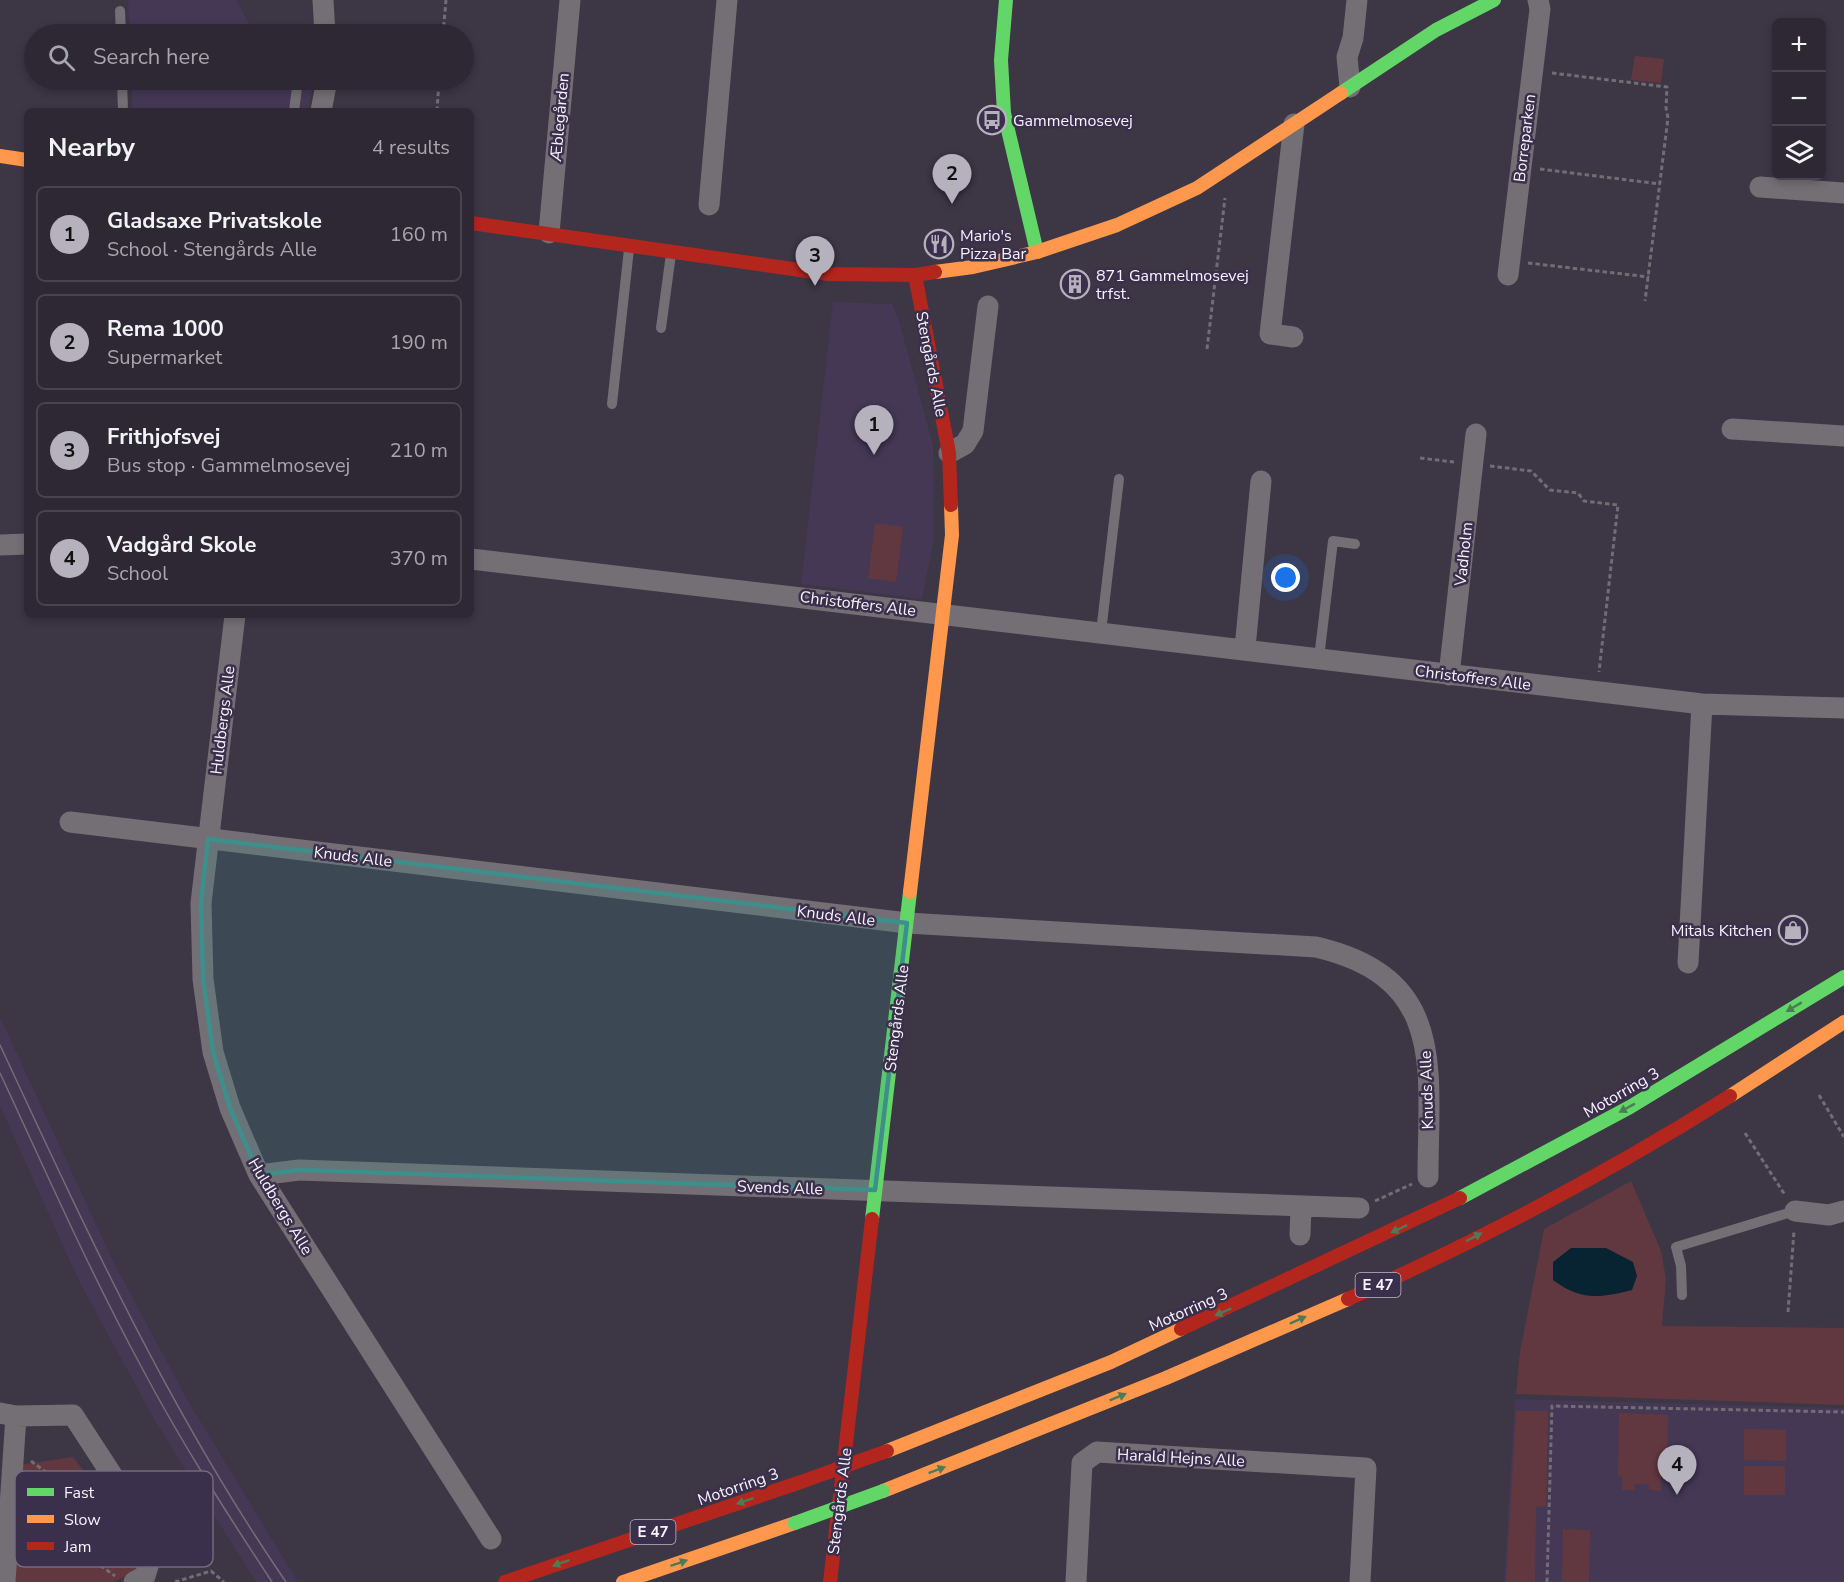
<!DOCTYPE html>
<html lang="en">
<head>
<meta charset="utf-8">
<style>
	body { margin:0; font-family:"Nunito Sans",sans-serif; background:#35303c; color:#f1f3f6 }
	.controls { position:absolute; right:18px; top:18px; display:grid; overflow:hidden; border-radius:9px; box-shadow:0 3px 9px #0003 }
	.controls button { width:54px; height:54px; display:grid; place-items:center; padding:0; border:0; border-bottom:2px solid #48444f; background:#2d2834; color:#f1f3f6; font:30px sans-serif }
	.you { position:absolute; left:1286px; top:578px; width:21px; height:21px; margin:-15px; border:4px solid #fff; border-radius:50%; background:#1a73e8; box-shadow:0 0 0 9px #1a73e833 }
	.badge { display:grid; place-items:center; width:39px; height:39px; border-radius:50%; background:#b5b1bd; color:#111; font-size:20px; font-weight:700 }
	.pin { position:absolute; translate:-50% -50px; filter:drop-shadow(0 2px 3px #0008) }
	.pin::after { content:''; position:absolute; top:32px; width:21px; height:18px; background:inherit; clip-path:polygon(0 0,100% 0,50% 100%) }
	.list { margin:0; padding:0; list-style:none }
	h2 { display:flex; justify-content:space-between; align-items:center; height:78px; margin:0; padding:0 24px; font-size:26px }
	h2 small { font-size:20px; font-weight:400; color:#a7a6ac }
	.list li { display:grid; grid-template-columns:39px 1fr auto; gap:18px; align-items:center; box-sizing:border-box; height:96px; margin:0 12px 12px; padding:0 12px; border:2px solid #48444f; border-radius:9px }
	.list b { display:block; font-size:22px; white-space:nowrap }
	.list p { margin:0; font-size:20px; white-space:nowrap; color:#a7a6ac }
	.list em { font-size:20px; font-style:normal; color:#a7a6ac }
	.icon { flex:none; width:33px; height:33px; fill:none; stroke:currentColor; stroke-width:2; stroke-linecap:round; stroke-linejoin:round }
	.map { position:relative; flex:none; width:1844px; height:1582px; overflow:hidden }
	.search { position:absolute; background:#2d2834; box-shadow:0 3px 9px #0003; left:24px; top:24px; width:450px; height:66px; display:flex; align-items:center; gap:15px; box-sizing:border-box; padding:0 21px; border-radius:33px; color:#a7a6ac; font-size:22px }
	.panel { position:absolute; background:#2d2834; box-shadow:0 3px 9px #0003; left:24px; top:108px; width:450px; height:510px; border-radius:9px }
	.map>svg:first-child { display:block }
	.built { fill:#443855 }
	.green { fill:#623840 }
	.water { fill:#082331 }
	.lines { fill:none; stroke-linecap:round; stroke-linejoin:round }
	.path { stroke:#726d75; stroke-width:3; stroke-dasharray:4.5 3; stroke-linecap:butt }
	.lane { stroke:#736f74; stroke-width:10 }
	.street { stroke:#736f74; stroke-width:21 }
	.fast { stroke:#63d668; stroke-width:14 }
	.slow { stroke:#ff974d; stroke-width:14 }
	.jam { stroke:#b3261e; stroke-width:14 }
	.tram { stroke:#726d77; stroke-width:1.5 }
	.fast-bridge { stroke:#63d668; stroke-width:14 }
	.jam-bridge { stroke:#b3261e; stroke-width:14 }
	.oneway { fill:#4d7b58 }
	.marked { fill:#3d8f8b; fill-opacity:0.2; stroke:#3d8f8b; stroke-width:4.5; stroke-linejoin:round }
	.labels { text-anchor:middle; stroke-width:5; stroke-linejoin:round; paint-order:stroke }
	.shield { fill:#3b304b; stroke:#beb8c8; stroke-width:1.5 }
	.shield-label { font-size:15px; font-weight:bold; fill:#f6f3fd }
	.street-label { font-size:16px; fill:#f6f3fd; stroke:#3b304b }
	.poi-label { font-size:16px; fill:#f6f3fd; stroke:#3b304b; text-anchor:start }
	.key { fill:#3b304b; stroke:#736a80; stroke-width:1.5 }
	.key-label { font-size:16px; fill:#f6f3fd }
</style>
</head>
<body>
<div class="map">
<svg width="1844" height="1582" viewBox="0 0 1844 1582">
	<rect width="100%" height="100%" fill="#3c3645"/>
	<path class="built" d="M128 0H236L251 27 312 23 313 34H130Z
		M132 80H314L308 111H132Z
		M833 302 892 304 899 321 933 445 934 539 922 599 801 584Z
		M0 1017 113 1261 188 1401 298 1582H256L155 1421 79 1281 0 1106Z
		M1515 1399 1844 1408V1582H1504Z"/>
	<path class="green" d="M1635 56 1664 59 1661 83 1631 80Z
		M875 523 903 527 896 582 868 578Z
		M1631 1181 1661 1251 1666 1279 1662 1326 1844 1328V1405L1516 1394 1520 1352 1544 1229Z
		M1516 1411H1548L1546 1506 1536 1507 1535 1582H1506Z
		M1619 1413 1668 1415 1667 1477H1661V1491L1649 1490V1484H1635V1490H1622V1477L1618 1476Z
		M1744 1429 1786 1430V1461L1744 1460Z
		M73 1457 142 1544 138 1572 113 1582H16L15 1526 20 1465Z
		M1744 1466H1785V1495H1744Z
		M1563 1529 1590 1530 1589 1582H1562Z"/>
	<path class="water" d="M1571 1248H1606L1633 1262 1637 1276 1632 1290C1600 1298 1581 1301 1553 1280V1262Z"/>
	<g class="lines">
		<path class="path" d="M443 34 446 0
			M1552 73 1667 87 1666 108 1668 118 1645 301
			M437 111 439 80
			M1540 169 1660 184
			M1528 263 1649 277
			M1207 349 1225 198
			M1420 458 1454 462
			M1490 466 1531 471 1550 490 1578 493 1584 501 1618 505 1599 672
			M1819 1095 1844 1137
			M1745 1133 1785 1195
			M1375 1201 1412 1184
			M1788 1312 1794 1231
			M31 1461 71 1491 88 1490 106 1502
			M76 1548 115 1576
			M25 1552C36 1551 45 1565 56 1562 80 1555 74 1534 86 1521 92 1514 101 1508 109 1503
			M175 1582 211 1571 224 1582
			M1547 1582 1552 1406 1844 1412"/>
		<path class="lane" d="M120 11 121 34
			M122 80 123 111
			M294 111 298 80
			M661 328 671 254
			M612 404 629 249
			M1101 632 1119 479
			M1319 658 1333 541 1355 544
			M1682 1295 1681 1266 1676 1247 1795 1211"/>
		<path class="street" d="M323 0 325 34
			M1350 87 1347 57 1353 38 1357 0
			M321 111 327 80
			M1760 187 1844 193
			M709 205 727 0
			M549 233 570 0
			M1508 275 1540 9 1538 0
			M1293 337 1270 334 1294 124
			M1732 429 1844 436
			M949 453 965 444 973 431 988 306
			M0 545 27 544
			M471 559 1702 704 1844 708
			M235 615 201 903 203 979 213 1052 230 1108 259 1175 491 1539
			M1245 648 1261 481
			M1449 675 1476 434
			M70 822 907 923 1316 947C1448 978 1428 1069 1428 1177
			M1688 963 1702 704
			M259 1175 299 1170 1359 1208
			M1795 1211 1829 1215 1844 1211
			M1300 1235 1301 1207
			M0 1413 16 1416 73 1415 151 1535 153 1550 145 1576 134 1582
			M5 1582 16 1416
			M1076 1582 1082 1463 1097 1452 1366 1468 1360 1582"/>
		<path class="fast" d="M1006 0 1001 60 1004 113 1037 252
			M1341 93 1436 30 1494 0
			M1460 1198 1630 1107 1844 977
			M872 1219 910 892"/>
		<path class="slow" d="M0 156 27 160
			M935 272 973 267 1037 252 1117 225 1197 188 1341 93
			M910 892 952 535 951 505
			M1730 1096 1844 1022
			M887 1451 1111 1362 1181 1329
			M883 1491 1166 1378 1348 1299
			M623 1582 795 1523"/>
		<path class="jam" d="M471 223 828 274 915 275 935 272
			M915 275 949 453 951 505
			M1348 1299C1480 1240 1608 1173 1730 1096
			M1181 1329 1460 1198
			M505 1582 801 1482
			M830 1582 872 1219"/>
		<path class="tram" d="M0 1045C86 1230 170 1413 286 1582
			M0 1073C46 1172 90 1272 142 1368 181 1442 226 1512 272 1582"/>
		<path class="fast-bridge" d="M795 1523 883 1491"/>
		<path class="jam-bridge" d="M801 1482 887 1451"/>
	</g>
	<defs><path id="oneway-solid" d="M-6-.8H1V-3.2L6.5 0L1 3.2V.8H-6Z" transform="scale(1.5)"/></defs>
	<g class="oneway">
		<use href="#oneway-solid" transform="translate(1794 1007) rotate(149)"/>
		<use href="#oneway-solid" transform="translate(1627 1108) rotate(151)"/>
		<use href="#oneway-solid" transform="translate(1399 1229) rotate(155)"/>
		<use href="#oneway-solid" transform="translate(1474 1237) rotate(-27)"/>
		<use href="#oneway-solid" transform="translate(1223 1312) rotate(156)"/>
		<use href="#oneway-solid" transform="translate(1298 1320) rotate(-24)"/>
		<use href="#oneway-solid" transform="translate(1118 1397) rotate(-22)"/>
		<use href="#oneway-solid" transform="translate(937 1470) rotate(-21)"/>
		<use href="#oneway-solid" transform="translate(745 1501) rotate(161)"/>
		<use href="#oneway-solid" transform="translate(561 1563) rotate(161)"/>
		<use href="#oneway-solid" transform="translate(679 1563) rotate(-19)"/>
	</g>
	<path class="marked" d="M208 839 907 923 875 1190 299 1170 259 1175 230 1108 213 1052 203 979 201 903Z"/>
	<defs>
		<g id="bus-ring" transform="scale(1.5)"><circle r="9.5" fill="#3b304b" stroke="#b5b1bd" stroke-width="1.5"/><path d="M-5-6H5V4H4V6H2V4H-2V6H-4V4H-5ZM-3.5-4V0h7V-4ZM-3.5 1.2v1.5H-2V1.2ZM2 1.2v1.5H3.5V1.2Z" fill="#b5b1bd"/></g>
		<g id="restaurant-ring" transform="scale(1.5)"><circle r="9.5" fill="#3b304b" stroke="#b5b1bd" stroke-width="1.5"/><path d="M-5-6h1v4h1v-4h1v4h1v-4h1v5L-1.5 .5V6h-2V.5L-5-1ZM5-6V6H3V1.5H1.5Q1.5-4 5-6Z" fill="#b5b1bd"/></g>
		<g id="building-ring" transform="scale(1.5)"><circle r="9.5" fill="#3b304b" stroke="#b5b1bd" stroke-width="1.5"/><path d="M-4-6H4V6H1V3H-1V6H-4ZM-2.5-4.3h1.7v1.8h-1.7ZM.8-4.3h1.7v1.8H.8ZM-2.5-1h1.7V.8h-1.7ZM.8-1h1.7V.8H.8Z" fill="#b5b1bd"/></g>
		<g id="shop-ring" transform="scale(1.5)"><circle r="9.5" fill="#3b304b" stroke="#b5b1bd" stroke-width="1.5"/><path d="M-5-2.5h2.3a2.7 3.5 0 0 1 5.4 0H5L5.5 6h-11ZM-1.5-2.5h3a1.5 2.3 0 0 0-3 0Z" fill="#b5b1bd"/></g>
	</defs>
	<g fill-rule="evenodd">
		<use href="#bus-ring" x="992" y="120"/>
		<use href="#restaurant-ring" x="939" y="244"/>
		<use href="#building-ring" x="1075" y="284"/>
		<use href="#shop-ring" x="1793" y="930"/>
	</g>
	<g class="labels">
		<g class="shield">
			<rect x="1355.5" y="1273" width="45" height="24" rx="4.5"/>
			<rect x="630.5" y="1520" width="45" height="24" rx="4.5"/>
		</g>
		<g class="shield-label">
			<text x="1378" y="1290">E 47</text>
			<text x="653" y="1537">E 47</text>
		</g>
		<g class="street-label">
			<text transform="translate(559 117) rotate(-85)" y="6">Æblegården</text>
			<text transform="translate(1524 138) rotate(-83)" y="6">Borreparken</text>
			<text transform="translate(932 364) rotate(79)" y="6">Stengårds Alle</text>
			<text transform="translate(1463 554) rotate(-84)" y="6">Vadholm</text>
			<text transform="translate(858 603) rotate(7)" y="6">Christoffers Alle</text>
			<text transform="translate(1473 677) rotate(7)" y="6">Christoffers Alle</text>
			<text transform="translate(222 720) rotate(-83)" y="6">Huldbergs Alle</text>
			<text transform="translate(353 856) rotate(7)" y="6">Knuds Alle</text>
			<text transform="translate(836 915) rotate(7)" y="6">Knuds Alle</text>
			<text transform="translate(896 1018) rotate(-83)" y="6">Stengårds Alle</text>
			<text transform="translate(1426 1090) rotate(-92)" y="6">Knuds Alle</text>
			<text transform="translate(1621 1092) rotate(-30)" y="6">Motorring 3</text>
			<text transform="translate(780 1187) rotate(2)" y="6">Svends Alle</text>
			<text transform="translate(281 1206) rotate(59)" y="6">Huldbergs Alle</text>
			<text transform="translate(1188 1309) rotate(-24)" y="6">Motorring 3</text>
			<text transform="translate(1181 1457) rotate(3)" y="6">Harald Hejns Alle</text>
			<text transform="translate(738 1486) rotate(-19)" y="6">Motorring 3</text>
			<text transform="translate(839 1501) rotate(-83)" y="6">Stengårds Alle</text>
		</g>
		<g class="poi-label">
			<text x="1013" y="126">Gammelmosevej</text>
			<text x="960" y="241">Mario's<tspan x="960" dy="18">Pizza Bar</tspan></text>
			<text x="1096" y="281">871 Gammelmosevej<tspan x="1096" dy="18">trfst.</tspan></text>
			<text x="1772" y="936" text-anchor="end">Mitals Kitchen</text>
		</g>
	</g>
	<rect x="15" y="1471" width="198" height="96" rx="9" class="key"/>
	<rect x="27" y="1488" width="27" height="8" fill="#63d668"/>
	<rect x="27" y="1515" width="27" height="8" fill="#ff974d"/>
	<rect x="27" y="1542" width="27" height="8" fill="#b3261e"/>
	<g class="key-label">
		<text x="64" y="1498">Fast</text>
		<text x="64" y="1525">Slow</text>
		<text x="64" y="1552">Jam</text>
	</g>
</svg>
<div class="controls">
<button>+</button>
<button>−</button>
<button><svg class="icon" aria-label="layers" viewBox="0 0 24 24"><path d="M12 4l9 5-9 5-9-5zM3 14l9 5 9-5"/></svg></button>
</div>
<div class="you"></div>
<div class="pin badge" style="left:874px;top:455px">1</div>
<div class="pin badge" style="left:952px;top:204px">2</div>
<div class="pin badge" style="left:815px;top:286px">3</div>
<div class="pin badge" style="left:1677px;top:1495px">4</div>
<div class="search"><svg class="icon" aria-label="search" viewBox="0 0 24 24"><circle cx="10" cy="10" r="6"/><path d="M15 15l6 6"/></svg>Search here</div>
<section class="panel">
<h2>Nearby<small>4 results</small></h2>
<ul class="list">
<li><span class="badge">1</span><div><b>Gladsaxe Privatskole</b><p>School · Stengårds Alle</p></div><em>160 m</em></li>
<li><span class="badge">2</span><div><b>Rema 1000</b><p>Supermarket</p></div><em>190 m</em></li>
<li><span class="badge">3</span><div><b>Frithjofsvej</b><p>Bus stop · Gammelmosevej</p></div><em>210 m</em></li>
<li><span class="badge">4</span><div><b>Vadgård Skole</b><p>School</p></div><em>370 m</em></li>
</ul>
</section>
</div>
</body>
</html>
